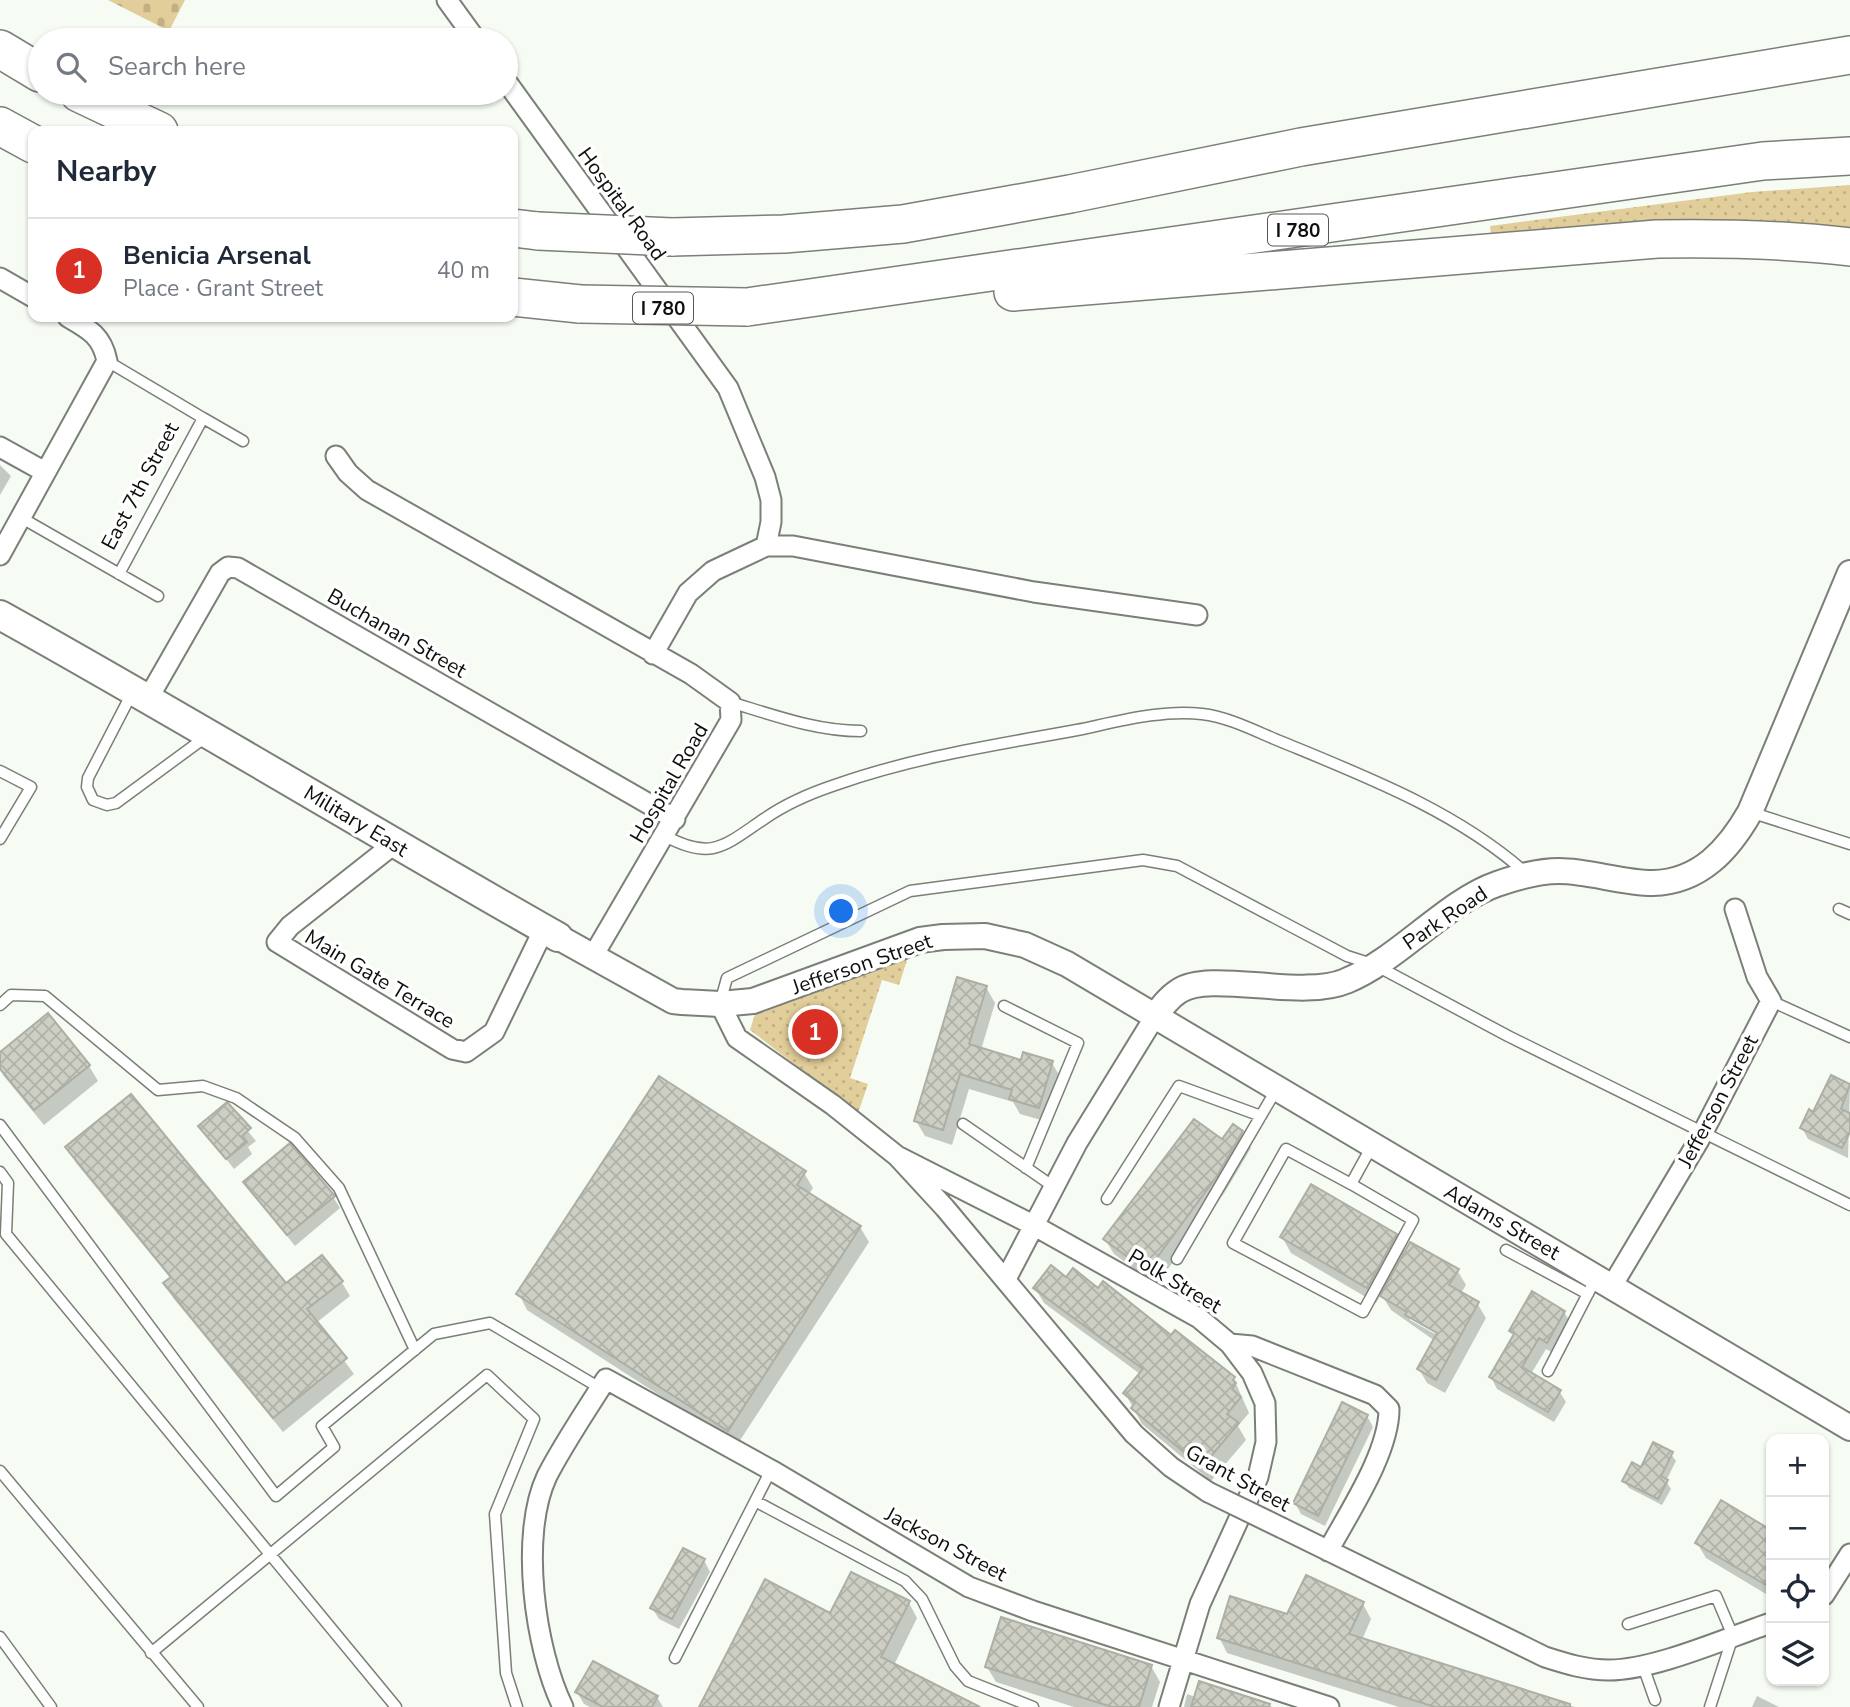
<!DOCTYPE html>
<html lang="en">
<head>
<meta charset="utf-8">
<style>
	body { margin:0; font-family:"Nunito Sans",sans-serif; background:#f2f2f3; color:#1f2937 }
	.controls { position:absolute; right:21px; bottom:21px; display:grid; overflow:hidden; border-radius:14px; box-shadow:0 2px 5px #0004 }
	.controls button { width:63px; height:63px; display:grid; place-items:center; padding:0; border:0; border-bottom:2px solid #e0e1e3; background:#fff; color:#1f2937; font:35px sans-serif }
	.you { position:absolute; left:842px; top:912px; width:24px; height:24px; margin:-18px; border:5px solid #fff; border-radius:50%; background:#1a73e8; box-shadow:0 0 0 10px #1a73e833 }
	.badge { display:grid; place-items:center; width:46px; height:46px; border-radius:50%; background:#d93025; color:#fff; font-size:23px; font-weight:700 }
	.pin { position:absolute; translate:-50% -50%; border:4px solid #fff; box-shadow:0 2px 7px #0006 }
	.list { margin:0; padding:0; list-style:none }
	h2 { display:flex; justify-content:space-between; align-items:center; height:91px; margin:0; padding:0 28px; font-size:30px }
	h2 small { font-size:23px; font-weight:400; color:#747a83 }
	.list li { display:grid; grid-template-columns:46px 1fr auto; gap:21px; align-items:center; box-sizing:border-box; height:105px; padding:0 28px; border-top:2px solid #e0e1e3 }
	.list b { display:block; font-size:26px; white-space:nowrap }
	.list p { margin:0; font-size:23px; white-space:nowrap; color:#747a83 }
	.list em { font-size:23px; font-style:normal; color:#747a83 }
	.icon { flex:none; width:38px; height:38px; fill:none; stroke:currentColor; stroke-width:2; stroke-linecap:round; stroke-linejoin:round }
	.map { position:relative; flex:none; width:1850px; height:1707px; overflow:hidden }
	.search { position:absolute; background:#fff; box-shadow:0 2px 5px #0004; left:28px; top:28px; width:490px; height:77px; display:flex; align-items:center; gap:18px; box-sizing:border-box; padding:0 24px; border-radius:38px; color:#747a83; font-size:26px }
	.panel { position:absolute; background:#fff; box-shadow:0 2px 5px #0004; left:28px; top:126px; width:490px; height:196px; border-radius:14px }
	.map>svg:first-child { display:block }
	.grass { fill:url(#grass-dots) }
	.cemetery { fill:url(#cemetery-stones) }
	.shadow { fill:#0003; fill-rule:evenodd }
	.building { fill:url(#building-cross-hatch); stroke:#adaea4; stroke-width:2 }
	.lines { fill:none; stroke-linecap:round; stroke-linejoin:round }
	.service-casing { stroke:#7a7f77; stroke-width:13 }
	.minor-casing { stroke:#7a7f77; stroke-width:23 }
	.tertiary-casing { stroke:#7a7f77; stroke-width:28 }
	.secondary-casing { stroke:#7a7f77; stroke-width:32 }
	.motorway-casing { stroke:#7a7f77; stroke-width:40 }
	.service { stroke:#fff; stroke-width:10 }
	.minor { stroke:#fff; stroke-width:19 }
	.tertiary { stroke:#fff; stroke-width:24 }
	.secondary { stroke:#fff; stroke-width:28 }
	.motorway { stroke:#fff; stroke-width:37 }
	.minor-bridge-casing { stroke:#7a7f77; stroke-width:23; stroke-linecap:butt }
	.motorway-bridge-casing { stroke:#7a7f77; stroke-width:40; stroke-linecap:butt }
	.minor-bridge { stroke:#fff; stroke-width:19 }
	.motorway-bridge { stroke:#fff; stroke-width:37 }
	.labels { text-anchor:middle; stroke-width:7; stroke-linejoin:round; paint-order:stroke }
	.shield { fill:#fff; stroke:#565856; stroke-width:2 }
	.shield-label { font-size:19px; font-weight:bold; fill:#0e100d }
	.street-label { font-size:21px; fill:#0e100d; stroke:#fff }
</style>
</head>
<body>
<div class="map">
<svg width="1850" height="1707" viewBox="0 0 1850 1707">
	<defs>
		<pattern id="grass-dots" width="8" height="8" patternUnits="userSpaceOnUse" patternTransform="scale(1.75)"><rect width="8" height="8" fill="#e2ce9a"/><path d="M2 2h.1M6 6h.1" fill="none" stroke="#c1b084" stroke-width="1.8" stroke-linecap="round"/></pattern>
		<pattern id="cemetery-stones" width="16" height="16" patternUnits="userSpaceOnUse" patternTransform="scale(1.75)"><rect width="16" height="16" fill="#e2ce9a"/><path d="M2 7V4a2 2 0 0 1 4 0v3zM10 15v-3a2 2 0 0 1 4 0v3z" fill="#c1b084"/></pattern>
		<pattern id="building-cross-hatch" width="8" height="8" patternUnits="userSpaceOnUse" patternTransform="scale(1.75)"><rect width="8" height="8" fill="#cecfc4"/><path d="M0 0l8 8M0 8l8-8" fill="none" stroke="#b0b1a7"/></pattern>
	</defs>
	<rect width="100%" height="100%" fill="#f6fcf3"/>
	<path class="grass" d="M1850 185V234L1492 243 1490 226 1752 192Z
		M908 957 899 985 882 980 850 1078 868 1084 858 1113 750 1030 755 1014Z"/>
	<path class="cemetery" d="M108 0H185L169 31Z"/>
	<path class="shadow" d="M0 465 11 476 0 495Z
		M986 987 995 1003 981 1050 1022 1062 1052 1063 1061 1078 1048 1122 1020 1114 1013 1102 969 1089 952 1145 925 1136 916 1121Z
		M0 1055 89 1066 98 1081 44 1125 3 1075Z
		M1832 1078 1850 1086 1848 1158 1808 1139 1802 1128 1814 1114Z
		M226 1105 256 1141 248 1147 252 1154 234 1169 201 1127Z
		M1242 1133 1251 1148 1225 1192 1156 1285 1114 1254 1105 1239 1222 1142Z
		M67 1148 286 1286 341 1281 350 1296 316 1323 354 1374 283 1432 174 1299 165 1284 171 1279 76 1163Z
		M804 1173 813 1188 809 1194 860 1227 869 1242 737 1445 527 1310 519 1294Z
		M245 1183 333 1197 340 1208 295 1246Z
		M1396 1235 1406 1253 1457 1270 1466 1285 1461 1293 1477 1303 1486 1318 1445 1393 1427 1383 1419 1369 1435 1341 1391 1310 1381 1294 1376 1303 1291 1253 1282 1237ZM1410 1316 1446 1336 1444 1339 1410 1320Z
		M1066 1280 1099 1290 1234 1379 1249 1413 1238 1426 1246 1440 1211 1481 1142 1424 1125 1393 1140 1374 1044 1303 1035 1288Z
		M1564 1312 1571 1323 1553 1353 1546 1349 1531 1374 1559 1391 1566 1402 1554 1422 1497 1389 1491 1377 1514 1337 1511 1331Z
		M1367 1416 1373 1427 1325 1526 1301 1514 1295 1503Z
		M1671 1454 1676 1461 1666 1481 1671 1489 1662 1505 1629 1488 1624 1481Z
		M1721 1503 1771 1532V1597L1706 1558 1697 1543Z
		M704 1560 710 1572 679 1629 659 1619 652 1608Z
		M909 1603 917 1618 894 1665 976 1707H701L831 1615Z
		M1363 1604 1371 1619 1362 1640 1575 1707H1399L1227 1653 1219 1637 1288 1616Z
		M1151 1666 1160 1682 1152 1707H1074L996 1682 987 1667Z
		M1200 1683 1273 1707H1184L1187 1694 1196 1697Z
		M577 1692 657 1697 663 1707H590L584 1704Z
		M1757 1696 1779 1707H1752Z"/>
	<path class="building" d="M957 977 987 986 969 1044 1021 1060 1023 1052 1053 1061 1039 1108 1009 1099 1012 1090 960 1074 943 1130 914 1121Z
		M48 1013 90 1065 34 1110 0 1069V1052Z
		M1831 1075 1850 1084 1841 1109 1850 1113V1132L1842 1148 1800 1128 1809 1109 1813 1112Z
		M659 1076 806 1171 797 1185 861 1226 728 1431 516 1294Z
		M131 1094 286 1283 322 1255 343 1281 307 1309 347 1358 273 1418 163 1283 171 1277 65 1147Z
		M227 1102 251 1128 242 1136 247 1142 226 1159 198 1126Z
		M1194 1119 1222 1139 1233 1124 1243 1131 1217 1176 1147 1271 1103 1239Z
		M290 1143 335 1196 287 1235 243 1182Z
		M1311 1184 1397 1234 1367 1288 1280 1237Z
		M1410 1242 1459 1269 1449 1285 1479 1302 1436 1380 1417 1369 1437 1333 1405 1315 1407 1312 1380 1296Z
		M1051 1265 1066 1277 1073 1268 1098 1288 1103 1281 1171 1335 1175 1330 1235 1377 1233 1380 1236 1383 1232 1389 1241 1397 1227 1414 1239 1423 1202 1467 1131 1408 1135 1403 1123 1393 1143 1369 1033 1288Z
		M1532 1291 1565 1311 1547 1343 1539 1338 1522 1367 1561 1390 1548 1412 1489 1377 1514 1334 1509 1331Z
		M1342 1402 1368 1415 1318 1516 1293 1503Z
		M1653 1442 1673 1452 1661 1476 1668 1480 1658 1499 1622 1481 1632 1462 1641 1467Z
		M1721 1500 1771 1530V1588L1695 1543Z
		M683 1548 705 1559 672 1619 650 1608Z
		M851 1572 910 1601 881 1657 980 1707H699L765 1579 830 1613Z
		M1306 1575 1364 1602 1349 1634 1570 1704V1707H1435L1217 1638 1230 1596 1287 1614Z
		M1001 1617 1152 1665 1139 1707H1112L985 1667Z
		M593 1661 658 1696 652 1707H603L575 1692Z
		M1199 1681 1270 1704 1269 1707H1191Z"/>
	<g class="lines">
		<g class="service-casing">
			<path id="service" d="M107 361 203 418 119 574
				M203 418 243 441
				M20 517 158 596
				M132 693 88 778 87 787 93 800 107 805 116 803 207 736
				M730 702C773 715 816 731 861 731
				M0 771 31 787 0 839
				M1750 812 1850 844
				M665 836C712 861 724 846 764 819 784 805 811 793 835 785 914 757 995 745 1077 730 1116 722 1162 709 1202 714 1229 717 1257 732 1282 742 1367 777 1458 812 1527 874
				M1839 909 1850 914
				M1771 1001 1850 1037
				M720 1003 727 978 910 891 1143 860 1177 866 1347 956 1375 965 1508 1036 1850 1205
				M0 1005 11 995 45 996 158 1090 203 1086 236 1098 295 1138 339 1188 415 1350
				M1004 1006 1078 1043 1026 1168
				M963 1124 1054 1187
				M0 1125 276 1496 334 1447 322 1426 434 1334 490 1323 600 1388
				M0 1172 8 1183 6 1234 396 1707
				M1351 1184 1413 1220 1363 1312 1233 1243 1286 1149 1351 1184 1372 1146
				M1107 1199 1179 1086 1261 1116
				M1506 1250 1588 1294
				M1177 1259 1276 1090
				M1548 1371 1596 1278
				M0 1471 198 1707
				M755 1501 905 1581 922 1599 955 1666 968 1681 1033 1707
				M1628 1624 1716 1596 1733 1636 1710 1707
				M0 1637 51 1707
				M151 1653 487 1375 534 1419 495 1514 506 1673 517 1707
				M675 1658 771 1470
				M1643 1666 1655 1700"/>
		</g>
		<g class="minor-casing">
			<path id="minor" d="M447 0 476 40
				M506 81 728 388 765 477 771 500V522L766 546
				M0 278 33 297
				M0 447 45 472
				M336 456 348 473 367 490 691 674 730 702 731 720 593 956
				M0 555 107 361C102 336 89 329 68 317
				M653 654 688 593 713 571 766 546H793L1034 592 1197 615
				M149 697 220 573 228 567 238 568 675 819
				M394 844 290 926 277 942 452 1049 466 1052 494 1032 544 929
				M720 1004 737 1038 833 1105 897 1156 945 1208 1134 1434 1171 1467 1208 1492
				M897 1156 1033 1225 1199 1318 1230 1344 1252 1373 1265 1403 1266 1442 1258 1477 1200 1604 1169 1707
				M1006 1279 1077 1143 1154 1018
				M1612 1286 1699 1140 1771 1001 1757 977 1735 909
				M1230 1344 1252 1346 1375 1395 1389 1409C1389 1453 1349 1512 1328 1551
				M1282 1528 1545 1657C1567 1664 1586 1670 1609 1670 1655 1670 1726 1638 1771 1623
				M1824 1595 1850 1554
				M563 1707C535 1650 519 1535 547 1476 564 1443 586 1411 606 1379L771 1470 969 1587 1033 1611 1329 1707"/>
		</g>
		<g class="tertiary-casing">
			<path id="tertiary" d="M558 937 673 1001 682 1002 720 1004 753 1001 920 940 943 937 985 936 1025 945 1067 964 1850 1428
				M1154 1018C1161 1008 1168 998 1179 991 1210 970 1302 1000 1346 981 1398 960 1447 901 1497 884 1517 877 1537 871 1559 871 1590 871 1621 883 1653 883 1700 882 1729 849 1750 812L1850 573"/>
		</g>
		<g class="secondary-casing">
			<path id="secondary" d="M0 615C187 719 371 831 558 937"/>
		</g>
		<g class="motorway-casing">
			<path id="motorway" d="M0 49 40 73
				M79 93 159 131
				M0 126 33 144
				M513 228 538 231
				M672 237 784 234 903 224 1070 194 1301 147 1850 55
				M1013 292 1657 239C1722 238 1785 239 1850 247
				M513 297 580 304
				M747 307 1763 161 1850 156"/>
		</g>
		<use href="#service" class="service"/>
		<use href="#minor" class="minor"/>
		<use href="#tertiary" class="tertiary"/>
		<use href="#secondary" class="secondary"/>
		<use href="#motorway" class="motorway"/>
		<g class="minor-bridge-casing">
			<path id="minor-bridge" d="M1208 1492 1282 1528"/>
		</g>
		<g class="motorway-bridge-casing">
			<path id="motorway-bridge" d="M538 231 672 237
				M580 304 747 307"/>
		</g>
		<use href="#minor-bridge" class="minor-bridge"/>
		<use href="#motorway-bridge" class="motorway-bridge"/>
	</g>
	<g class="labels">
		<g class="shield">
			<rect x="1268" y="214.5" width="60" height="31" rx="5"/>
			<rect x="633" y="292.5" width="60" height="31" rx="5"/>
		</g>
		<g class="shield-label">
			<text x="1298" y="237">I 780</text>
			<text x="663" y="315">I 780</text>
		</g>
		<g class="street-label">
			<text transform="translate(622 204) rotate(54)" y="7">Hospital Road</text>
			<text transform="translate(140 486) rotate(-62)" y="7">East 7th Street</text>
			<text transform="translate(397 633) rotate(30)" y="7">Buchanan Street</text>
			<text transform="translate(669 783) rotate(-60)" y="7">Hospital Road</text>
			<text transform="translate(356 821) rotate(31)" y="7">Military East</text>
			<text transform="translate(1445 918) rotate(-34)" y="7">Park Road</text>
			<text transform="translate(862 964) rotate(-19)" y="7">Jefferson Street</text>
			<text transform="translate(380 979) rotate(31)" y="7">Main Gate Terrace</text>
			<text transform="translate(1718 1101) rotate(-62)" y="7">Jefferson Street</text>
			<text transform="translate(1502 1222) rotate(30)" y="7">Adams Street</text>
			<text transform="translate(1175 1281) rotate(31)" y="7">Polk Street</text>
			<text transform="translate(1238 1478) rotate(29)" y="7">Grant Street</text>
			<text transform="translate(946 1544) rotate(28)" y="7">Jackson Street</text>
		</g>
	</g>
</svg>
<div class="controls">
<button>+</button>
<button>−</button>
<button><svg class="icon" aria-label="locate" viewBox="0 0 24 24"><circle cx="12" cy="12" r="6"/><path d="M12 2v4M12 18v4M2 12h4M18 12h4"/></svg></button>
<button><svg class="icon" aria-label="layers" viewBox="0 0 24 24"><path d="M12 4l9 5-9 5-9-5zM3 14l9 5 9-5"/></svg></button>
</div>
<div class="you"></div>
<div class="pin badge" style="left:815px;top:1032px">1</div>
<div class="search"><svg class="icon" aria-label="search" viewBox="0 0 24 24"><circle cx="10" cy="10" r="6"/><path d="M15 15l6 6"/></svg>Search here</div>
<section class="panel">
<h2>Nearby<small></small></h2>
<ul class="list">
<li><span class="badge">1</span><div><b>Benicia Arsenal</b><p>Place · Grant Street</p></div><em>40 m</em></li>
</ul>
</section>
</div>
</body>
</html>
